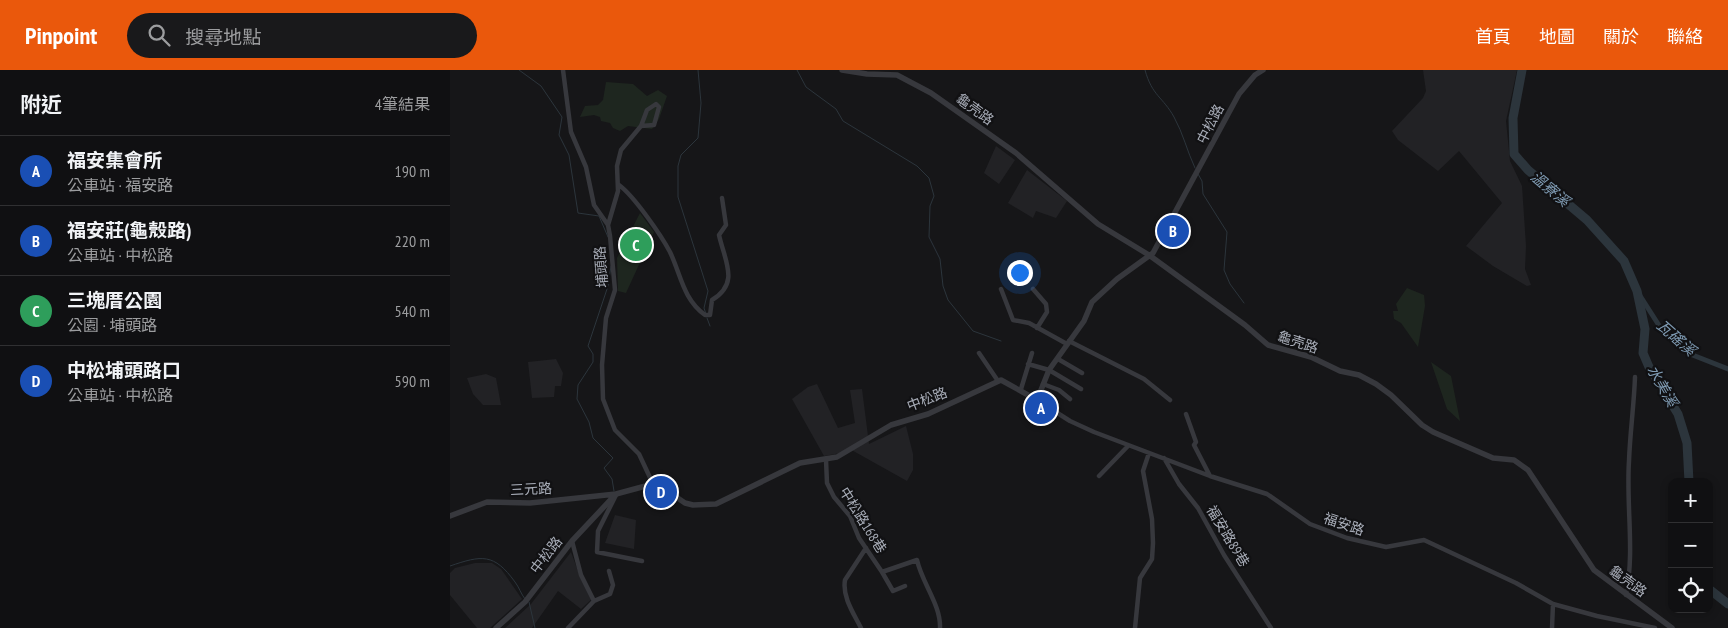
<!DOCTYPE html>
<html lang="zh-TW">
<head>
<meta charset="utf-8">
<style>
	body { margin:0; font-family:"PT Sans Narrow","Noto Sans TC",sans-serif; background:#19191b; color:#f1f3f6 }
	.controls { position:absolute; right:15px; bottom:15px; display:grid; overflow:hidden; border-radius:10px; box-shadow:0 2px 8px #0003 }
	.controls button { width:45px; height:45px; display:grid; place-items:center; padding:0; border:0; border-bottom:1px solid #303032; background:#101012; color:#f1f3f6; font:25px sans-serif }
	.you { position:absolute; left:569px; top:202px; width:18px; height:18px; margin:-12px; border:4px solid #fff; border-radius:50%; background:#1a73e8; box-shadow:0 0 0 8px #1a73e833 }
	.badge { display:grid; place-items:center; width:32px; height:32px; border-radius:50%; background:#ea580c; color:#fff; font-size:16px; font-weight:700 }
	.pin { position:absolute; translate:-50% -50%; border:2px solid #fff; box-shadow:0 1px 5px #0006 }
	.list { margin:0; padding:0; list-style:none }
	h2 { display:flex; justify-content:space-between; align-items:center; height:65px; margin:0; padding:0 20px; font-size:21px }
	h2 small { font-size:16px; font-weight:400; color:#9c9d9f }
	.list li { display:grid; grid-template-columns:32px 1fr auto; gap:15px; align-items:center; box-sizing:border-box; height:70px; padding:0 20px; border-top:1px solid #303032 }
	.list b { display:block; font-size:19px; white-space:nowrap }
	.list p { margin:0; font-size:16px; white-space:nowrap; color:#9c9d9f }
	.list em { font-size:16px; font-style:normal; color:#9c9d9f }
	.icon { flex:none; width:28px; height:28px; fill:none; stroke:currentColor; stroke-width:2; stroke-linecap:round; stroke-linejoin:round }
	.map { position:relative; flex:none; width:1278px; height:558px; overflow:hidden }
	header { display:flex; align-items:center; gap:30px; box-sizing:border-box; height:70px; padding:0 25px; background:#ea580c; color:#fff }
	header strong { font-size:24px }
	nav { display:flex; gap:28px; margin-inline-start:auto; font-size:18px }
	.search { width:350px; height:45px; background:#19191b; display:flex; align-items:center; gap:12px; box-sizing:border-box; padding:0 18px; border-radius:28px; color:#9c9d9f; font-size:19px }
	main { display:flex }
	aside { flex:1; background:#101012 }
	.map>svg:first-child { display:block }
	.built { fill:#222225 }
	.green { fill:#1e261f }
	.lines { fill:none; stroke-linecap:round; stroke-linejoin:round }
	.stream { stroke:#2c353c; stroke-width:1 }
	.canal { stroke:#2c353c; stroke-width:5 }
	.river { stroke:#2c353c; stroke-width:9 }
	.minor { stroke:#37383d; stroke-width:4.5 }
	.tertiary { stroke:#37383d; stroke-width:5.5 }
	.labels { text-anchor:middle; stroke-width:4.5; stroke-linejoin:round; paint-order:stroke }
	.street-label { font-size:14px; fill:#a8adb8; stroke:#111113 }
	.water-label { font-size:15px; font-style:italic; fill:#7f9bb3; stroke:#111113 }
</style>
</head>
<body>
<header>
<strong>Pinpoint</strong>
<div class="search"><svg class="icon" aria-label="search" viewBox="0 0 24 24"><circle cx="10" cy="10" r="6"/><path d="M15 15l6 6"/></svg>搜尋地點</div>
<nav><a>首頁</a><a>地圖</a><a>關於</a><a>聯絡</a></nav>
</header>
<main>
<aside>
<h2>附近<small>4筆結果</small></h2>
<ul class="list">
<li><span class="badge" style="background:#1a4fb4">A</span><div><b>福安集會所</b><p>公車站 · 福安路</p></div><em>190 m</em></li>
<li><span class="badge" style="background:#1a4fb4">B</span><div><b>福安莊(龜殼路)</b><p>公車站 · 中松路</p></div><em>220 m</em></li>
<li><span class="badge" style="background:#2e9e5b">C</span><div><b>三塊厝公園</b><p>公園 · 埔頭路</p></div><em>540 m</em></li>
<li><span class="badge" style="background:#1a4fb4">D</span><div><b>中松埔頭路口</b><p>公車站 · 中松路</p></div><em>590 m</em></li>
</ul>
</aside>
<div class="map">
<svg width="1278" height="558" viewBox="0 0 1278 558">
	<rect width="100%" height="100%" fill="#161618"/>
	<path class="built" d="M973 0H1067L1056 51 1060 91 1072 116 1076 176 1075 199 1081 215 1077 216 1043 196 1016 176 1052 133 1009 81 988 101 948 70 942 61 973 28 976 21Z
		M546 76 565 90 549 114 534 103Z
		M577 100 617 131 606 148 586 141 583 148 558 133Z
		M106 289 113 303 111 316H105L104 327 82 328 78 292Z
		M36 304 46 308 51 335H33L23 324 17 308Z
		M367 314 388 358 405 353 400 320 412 319 419 374 456 356 463 384V400L457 411 398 378 391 383 374 386 342 329 358 317Z
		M165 445 186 450 184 479 155 473Z
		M121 482 131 509 142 529 131 539 108 521 82 558H55L81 534Z
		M25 493H42L51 499 72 529 40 558H27L0 525V503L5 498Z"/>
	<path class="green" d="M156 12 183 14 197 26 208 20 217 26 209 49 202 59 178 56 170 61 163 58 160 53 151 51 150 47 144 45 130 47 135 36 148 35 153 30Z
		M190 143 204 162 176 223 168 221 167 188Z
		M957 218 974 225 975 236 968 277 951 253 944 249 943 241H948L946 234Z
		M981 292 1001 306 1010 351 997 339Z"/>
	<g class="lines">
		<path class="stream" d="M69 0 91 16 112 47 109 65 119 85 128 143 149 146 158 167
			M248 0 251 33 248 68 231 85 228 96V127L258 221 254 238 256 244
			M347 0 356 17 386 39 393 51 467 96 479 108 484 126 480 136 479 167 490 189 493 216 498 230 523 261 551 271
			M695 0C702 26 713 27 724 47 733 63 737 81 745 98
			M748 104 752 111 753 124 777 162 774 200 780 214 794 233
			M161 196 158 216 138 276 143 284V292L128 315 127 329 139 352 143 368 163 388 154 398 162 409 164 421
			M257 248 260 256
			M0 496C32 485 44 483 65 512 69 517 71 524 75 529
			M79 532 85 558"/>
		<path class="canal" d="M1187 221 1210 257 1240 284 1278 299"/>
		<path class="river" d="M1072 0 1063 48 1064 84 1078 100 1137 150 1174 191 1187 221 1195 259 1193 283 1199 297 1228 344 1237 373 1239 412
			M1259 519 1278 534"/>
		<path class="minor" d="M113 0 121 62 136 97 144 135 158 155 160 166 165 220 156 248 152 295 153 329 165 360 189 384 203 414
			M169 115C184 126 211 165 220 182 231 205 233 229 255 245H260L262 230C290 213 275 192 269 165L276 155 272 128
			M158 155 168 121 167 96 171 80 191 56 197 40 206 34 209 37 204 55 191 56
			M551 219 563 250 579 253 617 274
			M583 219 596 234 597 242 587 258
			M619 271 694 309 720 330
			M529 283 548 311
			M608 289 632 303
			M578 294 599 300 631 319
			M593 314 609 320 620 329
			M571 319 582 283
			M587 330 620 351 644 362 760 406 817 424 860 454 897 468 936 477 974 470 1066 513 1103 534 1147 546 1205 558
			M736 344 746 372 744 375 760 406
			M714 388 729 414 748 438 774 485 821 558
			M376 390 377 413 384 427 400 446 409 468 432 502 467 490C472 513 491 535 490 558
			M649 406 678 376
			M166 425 148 461 147 482 192 491
			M432 502 443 521 455 516
			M1176 525C1185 481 1176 436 1179 391 1180 363 1184 335 1185 307
			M144 531 160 524 163 515 159 501
			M118 558 144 531 131 505 122 471
			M411 558C404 544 392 527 395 510L416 478
			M685 558 690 508 702 489 703 473 702 449 693 401 699 383
			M1102 558 1103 534"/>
		<path class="tertiary" d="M392 0 417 4 447 5 481 23 566 83 648 154 699 185 795 255 818 275 861 287 890 301 909 305 926 314 941 325 972 355 983 362 1043 388 1064 390 1078 400 1144 500 1222 558
			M0 446 37 432 80 433 166 424
			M46 558 75 532 122 471 166 424 203 414 210 416 235 433 243 435 266 434 350 393 387 387 441 355 478 344 551 310 587 330 599 300 634 251 642 232 667 209 703 183 789 24 805 5 813 0"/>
	</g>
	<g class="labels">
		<g class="street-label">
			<text transform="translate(525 39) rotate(36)" y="5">龜壳路</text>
			<text transform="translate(760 54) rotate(-63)" y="5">中松路</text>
			<text transform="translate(151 197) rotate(-94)" y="5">埔頭路</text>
			<text transform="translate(848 272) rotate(18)" y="5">龜壳路</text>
			<text transform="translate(477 329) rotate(-21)" y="5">中松路</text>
			<text transform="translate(81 419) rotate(-3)" y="5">三元路</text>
			<text transform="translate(413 450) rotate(58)" y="5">中松路168巷</text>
			<text transform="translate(894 454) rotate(19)" y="5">福安路</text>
			<text transform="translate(778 466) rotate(59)" y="5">福安路89巷</text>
			<text transform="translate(96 485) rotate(-52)" y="5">中松路</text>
			<text transform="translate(1178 511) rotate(36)" y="5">龜壳路</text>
		</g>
		<g class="water-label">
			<text transform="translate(1100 119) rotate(40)" y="5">溫寮溪</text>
			<text transform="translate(1226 268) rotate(41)" y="5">瓦磘溪</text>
			<text transform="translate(1212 316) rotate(60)" y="5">水美溪</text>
		</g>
	</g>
</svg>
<div class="controls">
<button>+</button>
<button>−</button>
<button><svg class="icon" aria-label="locate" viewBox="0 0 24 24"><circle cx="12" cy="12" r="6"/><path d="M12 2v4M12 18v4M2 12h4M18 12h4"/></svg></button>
</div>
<div class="you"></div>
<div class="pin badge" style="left:591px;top:338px;background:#1a4fb4">A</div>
<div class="pin badge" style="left:723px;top:161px;background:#1a4fb4">B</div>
<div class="pin badge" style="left:186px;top:175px;background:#2e9e5b">C</div>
<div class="pin badge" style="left:211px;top:422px;background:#1a4fb4">D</div>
</div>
</main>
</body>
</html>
